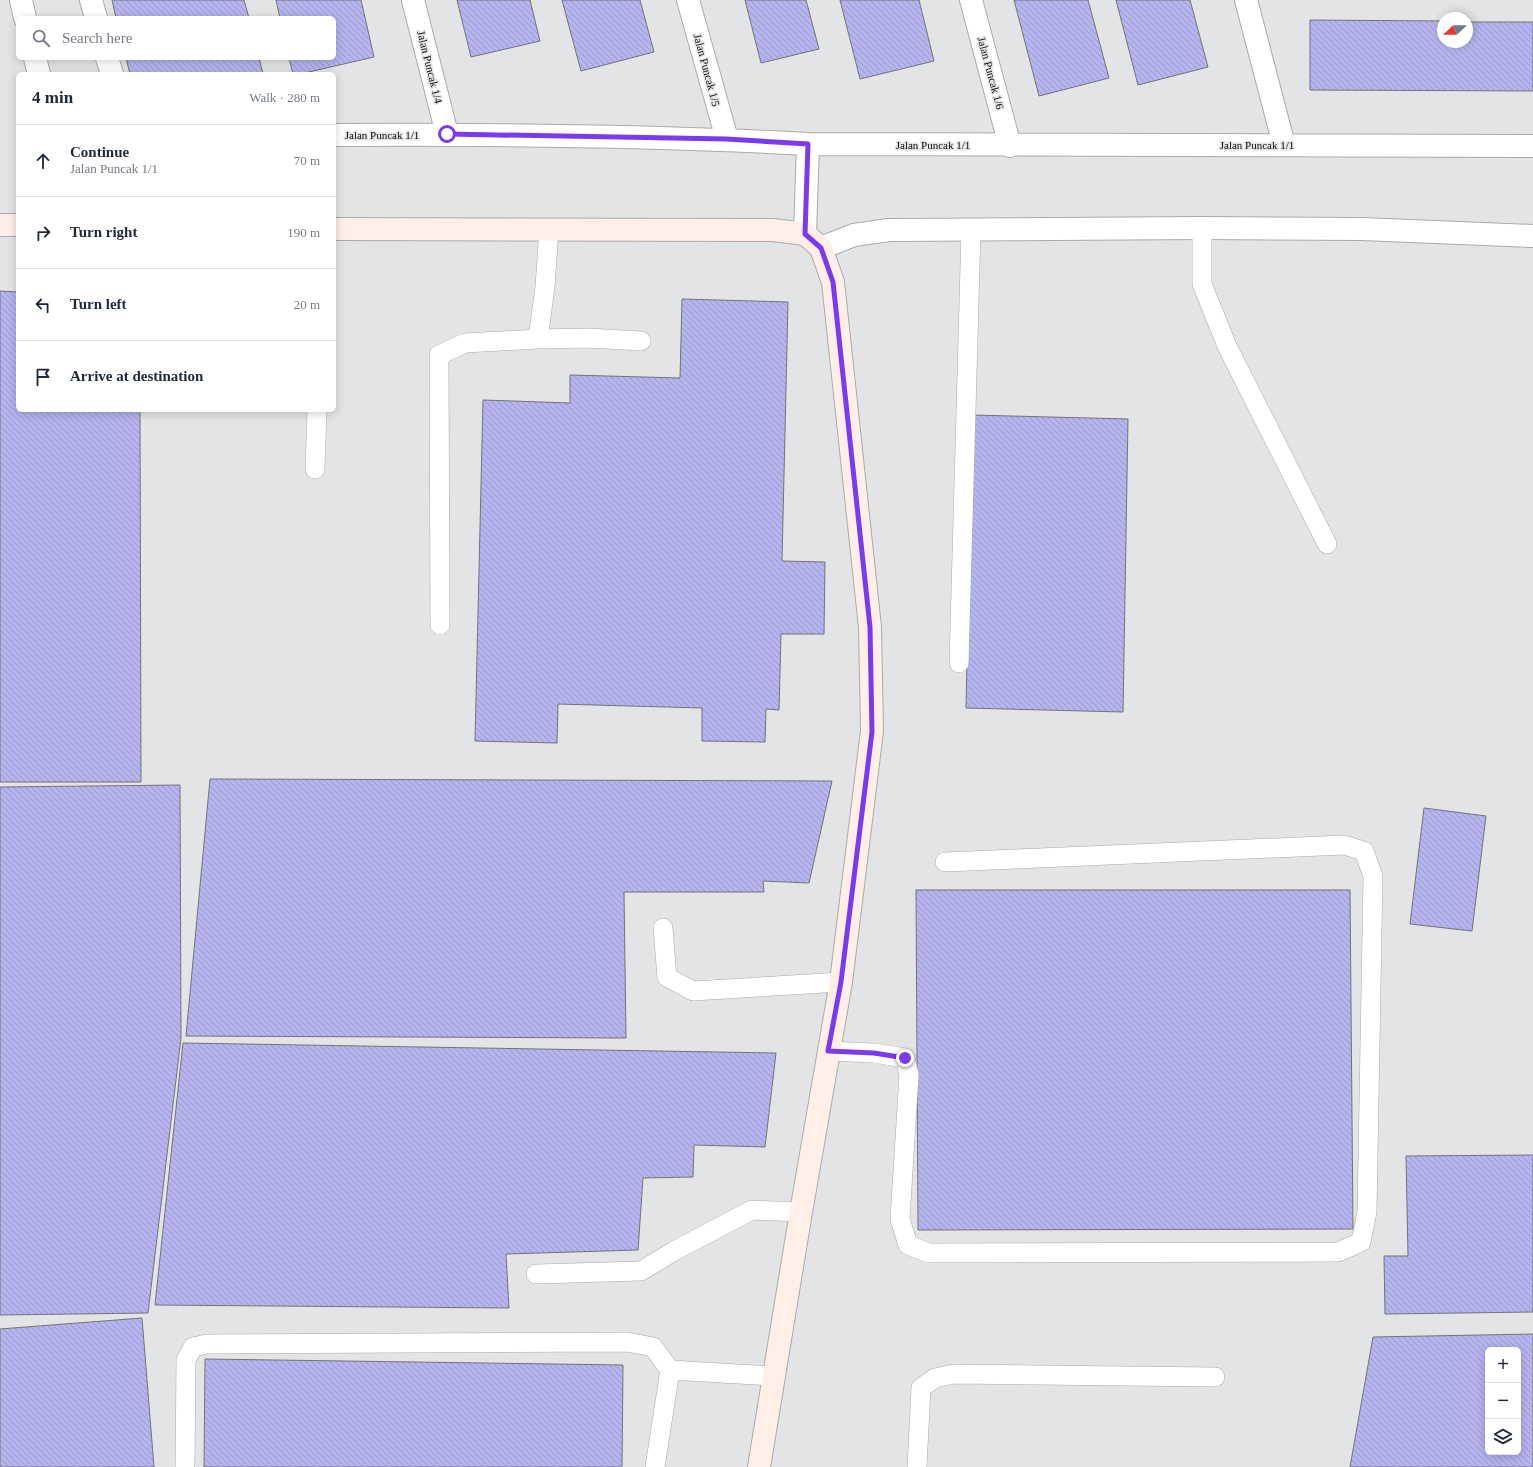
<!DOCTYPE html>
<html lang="en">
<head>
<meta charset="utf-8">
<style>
	body { margin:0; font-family:Georgia,serif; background:#f6f6f7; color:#1f2937 }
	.controls { position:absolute; right:12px; bottom:12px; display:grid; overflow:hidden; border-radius:6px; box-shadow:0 2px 10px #0003 }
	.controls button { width:36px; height:36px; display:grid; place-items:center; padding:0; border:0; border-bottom:1px solid #e0e1e3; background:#fff; color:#1f2937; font:20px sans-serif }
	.compass { position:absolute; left:1437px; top:12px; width:36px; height:36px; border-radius:50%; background:#fff; box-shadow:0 2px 10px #0003; rotate:248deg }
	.stop { position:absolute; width:12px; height:12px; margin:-9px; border:3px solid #7c3aed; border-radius:50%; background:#fff }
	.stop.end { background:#7c3aed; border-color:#fff; box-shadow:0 1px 4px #0008 }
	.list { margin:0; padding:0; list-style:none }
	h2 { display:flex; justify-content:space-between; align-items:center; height:52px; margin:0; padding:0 16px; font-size:17px }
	h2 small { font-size:13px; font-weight:400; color:#747a83 }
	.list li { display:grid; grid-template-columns:26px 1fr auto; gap:12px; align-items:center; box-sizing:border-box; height:72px; padding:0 16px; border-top:1px solid #e0e1e3 }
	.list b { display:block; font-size:15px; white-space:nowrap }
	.list p { margin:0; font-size:13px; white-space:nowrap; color:#747a83 }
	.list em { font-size:13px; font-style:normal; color:#747a83 }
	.icon { flex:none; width:22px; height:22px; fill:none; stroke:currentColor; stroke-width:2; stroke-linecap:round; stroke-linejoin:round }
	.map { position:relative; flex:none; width:1533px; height:1467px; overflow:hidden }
	.search { position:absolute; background:#fff; box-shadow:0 2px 10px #0003; left:16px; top:16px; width:320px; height:44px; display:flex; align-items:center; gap:10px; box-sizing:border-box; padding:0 14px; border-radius:6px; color:#747a83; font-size:15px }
	.panel { position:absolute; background:#fff; box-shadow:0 2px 10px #0003; left:16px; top:72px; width:320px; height:340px; border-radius:6px }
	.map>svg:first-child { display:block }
	.building { fill:url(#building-back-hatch); stroke:#737375; fill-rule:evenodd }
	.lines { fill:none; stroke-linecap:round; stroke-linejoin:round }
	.lane-casing { stroke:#a9aaab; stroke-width:20 }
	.street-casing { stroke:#a9aaab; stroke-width:24 }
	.secondary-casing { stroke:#a9aaab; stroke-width:24 }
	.lane { stroke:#fff; stroke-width:19 }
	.street { stroke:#fff; stroke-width:22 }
	.secondary { stroke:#ffefe6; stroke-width:22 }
	.route { stroke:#7c3aed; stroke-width:5 }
	.labels { text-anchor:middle; stroke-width:3; stroke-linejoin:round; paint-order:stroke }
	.street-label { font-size:11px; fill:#0c0d0d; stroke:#e3e4e5 }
</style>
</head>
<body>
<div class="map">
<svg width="1533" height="1467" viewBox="0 0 1533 1467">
	<defs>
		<pattern id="building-back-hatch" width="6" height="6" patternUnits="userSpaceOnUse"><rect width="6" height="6" fill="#b6b4ee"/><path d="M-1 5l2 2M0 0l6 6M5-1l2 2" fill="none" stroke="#9b9acb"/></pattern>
	</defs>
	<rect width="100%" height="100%" fill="#e3e4e5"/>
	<path class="building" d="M112 0H244L249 18H116Z
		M276 0H361L374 57 300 74H293L289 58H334V18H280Z
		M457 0H530L540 41 471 57Z
		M562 0H640L654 52 581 71Z
		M745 0H806L819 49 761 63Z
		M840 0H919L934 61 860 79Z
		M1014 0H1088L1109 78 1039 96Z
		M1116 0H1190L1208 67 1138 85Z
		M1310 20 1443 21V42H1467V22H1533V91L1310 90Z
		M126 58H259L263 74H130Z
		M0 291 18 292V410H140L141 782H0Z
		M682 299 788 302 782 561 825 562 824 634H781L779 710 766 709 765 742 702 741V708L558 704 557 743 475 741 483 400 570 403V375L680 378Z
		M972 415 1128 419 1123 712 966 708Z
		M210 779 832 781 809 883 763 881 764 892H624L626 1038 186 1036Z
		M180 785 181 1038 148 1313 0 1315V787Z
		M1424 808 1486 816 1472 931 1410 924Z
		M916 890H1350L1353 1229 918 1230Z
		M183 1043 776 1053 765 1147 694 1145 693 1177 643 1178 638 1250 506 1254 509 1308 155 1305Z
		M1533 1155V1312L1385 1314 1384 1256H1408L1406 1156Z
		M142 1318 154 1467H0V1329Z
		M1533 1334V1467H1350L1373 1337ZM1488 1350H1518V1452H1488Z
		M205 1359 623 1365 622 1467H204Z"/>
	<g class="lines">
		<g class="lane-casing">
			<path id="lane" d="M1202 228V284L1227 346 1327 544
				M549 229 545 287 538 339 588 338 641 341
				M315 469 317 410
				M440 625 439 355 465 343 538 339
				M959 663 971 230
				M663 928 667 977 693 991 841 982
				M828 1051 874 1053 905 1058 909 1075 900 1219 908 1245 929 1253 1338 1252 1361 1242 1367 1212 1373 876 1364 851 1344 845 945 862
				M536 1274 641 1271 674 1251 752 1210 801 1212
				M670 1370 774 1376
				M185 1467 186 1360 193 1347 207 1344 627 1342 653 1347 670 1370 655 1467
				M917 1467 921 1388 935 1378 954 1374 1215 1377"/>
		</g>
		<g class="street-casing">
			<path id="street" d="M21 0 25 18
				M91 0 96 18
				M413 0 447 134
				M688 0 727 139
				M971 0 1010 146
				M1246 0 1284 145
				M35 58 39 74
				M107 58 112 74
				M334 135C492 134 650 135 808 144L1533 146
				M805 234 808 144
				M821 248 854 235 889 230 1202 228 1362 229 1533 236"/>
		</g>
		<g class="secondary-casing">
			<path id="secondary" d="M0 225H18
				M334 229 773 230 805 234 821 248 833 282 870 627 872 731 841 982 801 1212 759 1467"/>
		</g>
		<use href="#lane" class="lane"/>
		<use href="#street" class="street"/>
		<use href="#secondary" class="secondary"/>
	</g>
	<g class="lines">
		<path class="route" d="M447 134 726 139 808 144 805 234 821 248 833 282 870 627 872 732 841 982 828 1051 874 1053 905 1058"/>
	</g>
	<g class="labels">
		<g class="street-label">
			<text transform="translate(430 67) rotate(76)" y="4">Jalan Puncak 1/4</text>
			<text transform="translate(707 70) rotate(75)" y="4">Jalan Puncak 1/5</text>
			<text transform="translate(991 73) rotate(75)" y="4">Jalan Puncak 1/6</text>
			<text x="382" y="139">Jalan Puncak 1/1</text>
			<text x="933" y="149">Jalan Puncak 1/1</text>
			<text x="1257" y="149">Jalan Puncak 1/1</text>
		</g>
	</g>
</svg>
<div class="controls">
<button>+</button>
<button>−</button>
<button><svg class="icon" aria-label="layers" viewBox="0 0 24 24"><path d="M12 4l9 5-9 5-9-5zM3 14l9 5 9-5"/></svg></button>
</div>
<svg class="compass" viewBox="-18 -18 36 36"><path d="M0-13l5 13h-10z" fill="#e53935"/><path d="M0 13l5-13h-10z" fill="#747a83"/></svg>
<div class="stop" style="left:447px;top:134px"></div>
<div class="stop end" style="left:905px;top:1058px"></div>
<div class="search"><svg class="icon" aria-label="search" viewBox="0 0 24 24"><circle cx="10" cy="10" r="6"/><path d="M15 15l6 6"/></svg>Search here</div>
<section class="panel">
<h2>4 min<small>Walk · 280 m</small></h2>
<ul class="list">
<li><svg class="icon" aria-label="ahead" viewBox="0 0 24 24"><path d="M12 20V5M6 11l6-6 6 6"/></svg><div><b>Continue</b><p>Jalan Puncak 1/1</p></div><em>70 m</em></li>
<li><svg class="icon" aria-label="right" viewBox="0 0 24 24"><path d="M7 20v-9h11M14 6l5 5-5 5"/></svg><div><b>Turn right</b></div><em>190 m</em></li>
<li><svg class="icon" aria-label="left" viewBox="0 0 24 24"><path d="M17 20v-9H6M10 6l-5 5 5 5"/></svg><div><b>Turn left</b></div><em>20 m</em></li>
<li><svg class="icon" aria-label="arrive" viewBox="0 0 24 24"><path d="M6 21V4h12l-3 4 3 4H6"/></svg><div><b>Arrive at destination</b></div></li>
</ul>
</section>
</div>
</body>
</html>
